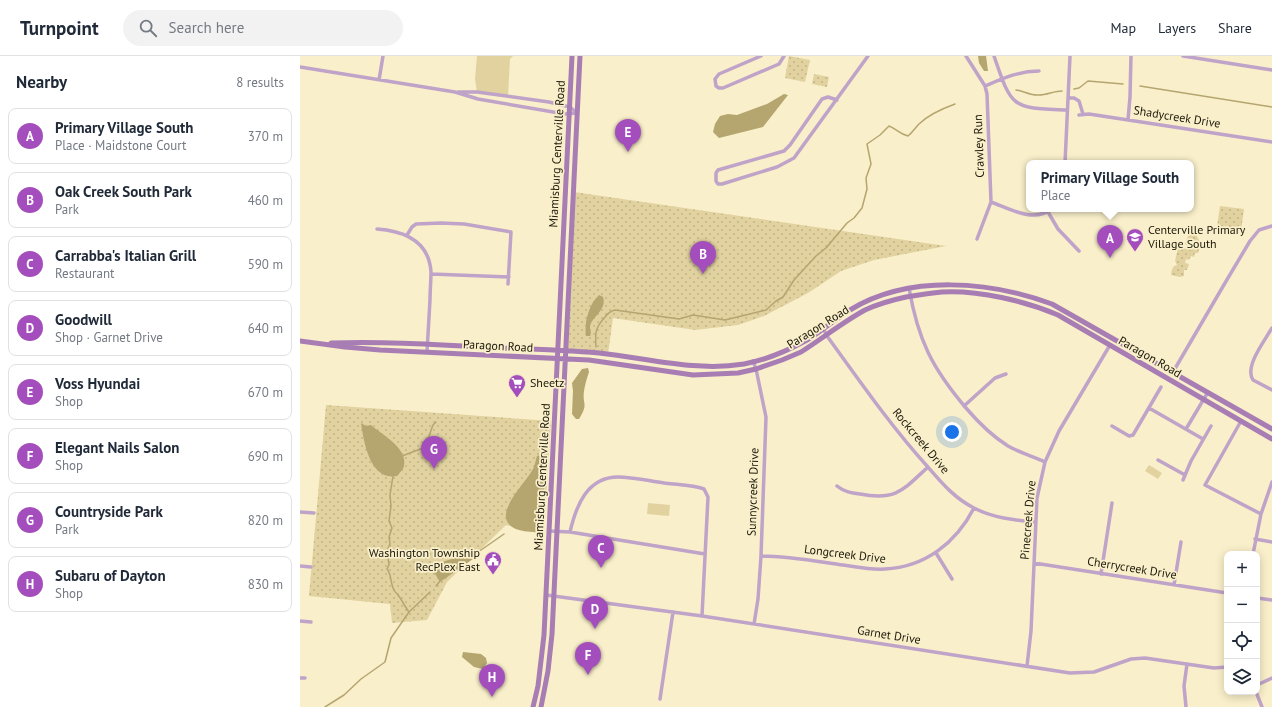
<!DOCTYPE html>
<html lang="en">
<head>
<meta charset="utf-8">
<style>
	body { margin:0; font-family:"PT Sans",sans-serif; background:#f2f2f3; color:#1f2937 }
	.controls { position:absolute; right:12px; bottom:12px; display:grid; overflow:hidden; border-radius:8px; box-shadow:0 2px 10px #0003 }
	.controls button { width:36px; height:36px; display:grid; place-items:center; padding:0; border:0; border-bottom:1px solid #e0e1e3; background:#fff; color:#1f2937; font:20px sans-serif }
	.you { position:absolute; left:652px; top:376px; width:14px; height:14px; margin:-10px; border:3px solid #fff; border-radius:50%; background:#1a73e8; box-shadow:0 0 0 6px #1a73e833 }
	.badge { display:grid; place-items:center; width:26px; height:26px; border-radius:50%; background:#a34ebc; color:#fff; font-size:13px; font-weight:700 }
	.pin { position:absolute; translate:-50% -33px; filter:drop-shadow(0 1px 2px #0008) }
	.pin::after { content:''; position:absolute; top:21px; width:14px; height:12px; background:inherit; clip-path:polygon(0 0,100% 0,50% 100%) }
	.popup { position:absolute; left:726px; top:104px; width:168px; height:52px; box-sizing:border-box; display:grid; place-content:center; border-radius:8px; background:#fff; filter:drop-shadow(0 1px 3px #0005); font-size:13px; white-space:nowrap; color:#747a83 }
	.popup b { font-size:15px; color:#1f2937 }
	.popup::after { content:''; position:absolute; left:50%; top:100%; margin-left:-8px; border:8px solid transparent; border-top-color:#fff }
	.list { margin:0; padding:0; list-style:none }
	h2 { display:flex; justify-content:space-between; align-items:center; height:52px; margin:0; padding:0 16px; font-size:17px }
	h2 small { font-size:13px; font-weight:400; color:#747a83 }
	.list li { display:grid; grid-template-columns:26px 1fr auto; gap:12px; align-items:center; box-sizing:border-box; height:56px; margin:0 8px 8px; padding:0 8px; border:1px solid #e0e1e3; border-radius:8px }
	.list b { display:block; font-size:15px; white-space:nowrap }
	.list p { margin:0; font-size:13px; white-space:nowrap; color:#747a83 }
	.list em { font-size:13px; font-style:normal; color:#747a83 }
	.icon { flex:none; width:22px; height:22px; fill:none; stroke:currentColor; stroke-width:2; stroke-linecap:round; stroke-linejoin:round }
	.map { position:relative; flex:none; width:972px; height:651px; overflow:hidden }
	header { display:flex; align-items:center; gap:24px; box-sizing:border-box; height:56px; padding:0 20px; background:#fff; border-bottom:1px solid #e0e1e3 }
	header strong { font-size:19px }
	nav { display:flex; gap:22px; margin-inline-start:auto; font-size:14px }
	.search { width:280px; height:36px; background:#f2f2f3; display:flex; align-items:center; gap:10px; box-sizing:border-box; padding:0 14px; border-radius:22px; color:#747a83; font-size:15px }
	main { display:flex }
	aside { flex:1; background:#fff }
	.map>svg:first-child { display:block }
	.green { fill:#e1d2a0 }
	.park { fill:url(#park-dots) }
	.water { fill:#b5a56f }
	.lines { fill:none; stroke-linecap:round; stroke-linejoin:round }
	.stream { stroke:#b5a56f; stroke-width:1.5 }
	.street { stroke:#bfa3c8; stroke-width:3.5 }
	.secondary { stroke:#a77db4; stroke-width:5 }
	.labels { text-anchor:middle; stroke-width:3.5; stroke-linejoin:round; paint-order:stroke }
	.street-label { font-size:12px; fill:#1c180a; stroke:#f9efca }
	.poi-label { font-size:12px; fill:#1c180a; stroke:#f9efca; text-anchor:start }
</style>
</head>
<body>
<header>
<strong>Turnpoint</strong>
<div class="search"><svg class="icon" aria-label="search" viewBox="0 0 24 24"><circle cx="10" cy="10" r="6"/><path d="M15 15l6 6"/></svg>Search here</div>
<nav><a>Map</a><a>Layers</a><a>Share</a></nav>
</header>
<main>
<aside>
<h2>Nearby<small>8 results</small></h2>
<ul class="list">
<li><span class="badge">A</span><div><b>Primary Village South</b><p>Place · Maidstone Court</p></div><em>370 m</em></li>
<li><span class="badge">B</span><div><b>Oak Creek South Park</b><p>Park</p></div><em>460 m</em></li>
<li><span class="badge">C</span><div><b>Carrabba's Italian Grill</b><p>Restaurant</p></div><em>590 m</em></li>
<li><span class="badge">D</span><div><b>Goodwill</b><p>Shop · Garnet Drive</p></div><em>640 m</em></li>
<li><span class="badge">E</span><div><b>Voss Hyundai</b><p>Shop</p></div><em>670 m</em></li>
<li><span class="badge">F</span><div><b>Elegant Nails Salon</b><p>Shop</p></div><em>690 m</em></li>
<li><span class="badge">G</span><div><b>Countryside Park</b><p>Park</p></div><em>820 m</em></li>
<li><span class="badge">H</span><div><b>Subaru of Dayton</b><p>Shop</p></div><em>830 m</em></li>
</ul>
</aside>
<div class="map">
<svg width="972" height="651" viewBox="0 0 972 651">
	<defs>
		<pattern id="park-dots" width="8" height="8" patternUnits="userSpaceOnUse"><rect width="8" height="8" fill="#e1d2a0"/><path d="M2 2h.1M6 6h.1" fill="none" stroke="#c0b488" stroke-width="1.8" stroke-linecap="round"/></pattern>
	</defs>
	<rect width="100%" height="100%" fill="#f9efca"/>
	<path class="green" d="M177 0H213L210 3 208 40 177 36 175 23Z
		M849 409 862 417 858 423 845 415Z
		M348 447 370 449 369 460 347 458Z"/>
	<path class="park" d="M489 0 510 4 505 26 485 22Z
		M514 18 529 21 527 31 512 28Z
		M274 136 646 190 574 204 541 215 508 237 464 260 438 269 395 274 313 262 308 298 265 295Z
		M920 150 944 153 941 175 917 171Z
		M892 177 897 180 901 188 898 197H895L894 201 891 200 889 204 886 203 885 207 889 208 887 214H884V220L880 221 871 219C872 213 872 211 877 209L875 205 878 192 891 193 885 188 889 178Z
		M26 349 251 365 244 479 206 469 147 526 127 564 92 567 90 548 9 540Z"/>
	<path class="water" d="M678 0H686L688 15H684L679 7Z
		M484 38 488 39 463 71 419 82 413 76 415 68 420 60 428 58 437 59 467 48Z
		M299 239 303 241C308 257 285 262 291 277L290 280H286C284 266 289 248 299 239Z
		M288 312 289 316C287 322 285 328 284 335 282 349 289 347 279 363H276L272 358 273 335 272 327 282 313Z
		M61 367 66 370 71 369C82 379 111 393 103 413 101 415 99 418 97 420 70 425 64 387 61 367Z
		M245 376 250 378 242 409 245 418 243 441 244 465 241 476C234 476 226 476 219 474 185 463 227 427 234 411 235 408 236 403 237 400L241 399Z
		M168 498 173 503 140 526 134 516 135 511 142 506Z
		M163 596 181 598 186 602 187 607 183 613 174 611 162 601Z"/>
	<g class="lines">
		<path class="stream" d="M840 30 972 51
			M774 33 779 32 788 25 823 28
			M716 34C724 35 731 40 739 39 747 39 754 35 762 35
			M296 291C295 277 295 272 305 261 308 257 310 255 315 254L379 263 393 259 425 264 466 254 476 245 483 241 494 224 516 200 526 192 547 167 554 162 562 152 567 133 566 122 571 108 567 88 580 79 589 70C597 73 599 78 608 80 613 76 615 72 619 68 628 59 644 52 655 48
			M102 400 123 392 129 380 133 369 136 366
			M93 420 90 439 91 450 89 465 92 472 89 481 90 488 87 495 89 509 87 513C92 519 90 527 94 534 96 538 96 536 98 539 102 544 105 551 109 556
			M171 501 204 478
			M136 530 140 525
			M25 651 44 639 61 623 85 606 91 582 109 556 130 536"/>
		<path class="street" d="M461 0 419 18 415 23 416 30 419 32H423L479 8 484 0
			M666 0 685 30 687 38 691 146 677 183
			M694 0C712 53 712 52 767 54
			M883 0 972 14
			M0 11 155 36 178 43 265 58 277 57
			M79 24 83 0
			M685 30C704 22 719 15 739 15
			M158 36H177L249 46 270 51 277 57
			M768 42H774L779 45 783 58
			M537 44 528 41 522 43 490 89 484 95 418 114 416 117V125L418 128H422L477 111 494 102 568 0
			M779 59 789 58 972 86
			M828 64 830 41 831 0
			M765 107 770 0
			M691 146C710 153 733 167 752 153
			M748 156 758 173 779 195
			M77 173C104 175 129 185 131 216 131 225 130 234 130 244 129 261 128 278 127 296
			M107 179 112 171 116 168 141 167 164 168 211 176 208 228
			M131 218 209 221
			M609 232C618 284 632 312 666 352 678 366 692 380 708 390 720 397 733 400 745 406
			M523 272 527 280C559 324 590 369 627 410 641 426 654 442 674 452 693 462 714 464 735 466
			M972 272C965 284 944 311 953 324L972 334
			M453 305 456 313 466 361 461 500 458 543 454 568
			M873 316 925 227 950 185 959 174 972 170
			M664 350 695 322 706 318
			M849 352 903 383
			M941 365 905 429 961 458
			M812 370 829 380 833 379 861 331
			M886 373 908 336
			M858 404 885 419
			M883 424 891 405 911 370
			M537 430C544 436 552 437 560 438 596 445 603 434 628 411
			M0 456 14 457
			M249 475 270 476 405 498
			M270 476C276 450 287 421 318 421 331 421 345 424 358 426 372 429 390 428 404 433L408 441 402 560
			M955 483 972 486
			M636 497 652 523
			M953 498 961 458 972 426
			M461 500C488 500 515 505 543 509 557 511 571 514 585 513 625 511 656 487 674 452
			M734 507 927 537
			M0 510 11 511
			M801 518 812 447
			M874 529 881 486
			M246 539 402 560 770 617 794 616 831 603 845 602 914 612 927 611
			M957 542 972 544
			M0 565 11 566
			M727 610 731 575 737 442 745 406 759 375 810 289
			M0 622H5
			M957 629 972 622
			M956 636 962 651
			M360 643 373 556
			M886 651 884 630 887 608"/>
		<path class="secondary" d="M0 285 45 291 80 294 289 304 393 319 438 317 456 313 482 304 501 296C523 282 543 266 565 254 578 248 592 244 606 241 618 239 630 237 642 236 679 234 725 245 758 259L972 383
			M31 287C87 285 143 289 199 292 232 293 266 294 299 297 348 302 395 316 444 308 466 304 487 295 507 284 522 275 535 263 550 254 609 218 690 225 752 248L972 373
			M233 651 238 630 244 579 272 0
			M241 651 248 615 252 578 280 0"/>
	</g>
	<defs>
		<g id="school-pin" transform="scale(0.9)"><path d="M0 17L-7.5 6A9.5 9.5 0 1 1 7.5 6Z" fill="#a34ebc" stroke="#f9efca"/><path d="M0-5L7-2L0 1L-7-2ZM-4 1L0 2.5L4 1V4Q0 6-4 4Z" fill="#fff"/></g>
		<g id="supermarket-pin" transform="scale(0.9)"><path d="M0 17L-7.5 6A9.5 9.5 0 1 1 7.5 6Z" fill="#a34ebc" stroke="#f9efca"/><path d="M-6-5.5h2.5l.6 2H6L4.5 2H-2.5L-4.4-4H-6ZM-1.5 3.2a1.3 1.3 0 1 0 .1 0ZM3 3.2a1.3 1.3 0 1 0 .1 0Z" fill="#fff"/></g>
		<g id="civic-pin" transform="scale(0.9)"><path d="M0 17L-7.5 6A9.5 9.5 0 1 1 7.5 6Z" fill="#a34ebc" stroke="#f9efca"/><path d="M-.6-6.5H3V-4.5H.6V-3L4-1V1h2V6H-6V1h2V-1L-.6-3ZM-1.2 2.5V6h2.4V2.5Z" fill="#fff"/></g>
	</defs>
	<g fill-rule="evenodd">
		<use href="#school-pin" x="835" y="181"/>
		<use href="#supermarket-pin" x="217" y="327"/>
		<use href="#civic-pin" x="193" y="504"/>
	</g>
	<g class="labels">
		<g class="street-label">
			<text transform="translate(877 61) rotate(9)" y="4">Shadycreek Drive</text>
			<text transform="translate(679 90) rotate(-92)" y="4">Crawley Run</text>
			<text transform="translate(257 98) rotate(-87)" y="4">Miamisburg Centerville Road</text>
			<text transform="translate(518 271) rotate(-32)" y="4">Paragon Road</text>
			<text transform="translate(198 290) rotate(3)" y="4">Paragon Road</text>
			<text transform="translate(850 301) rotate(30)" y="4">Paragon Road</text>
			<text transform="translate(621 385) rotate(50)" y="4">Rockcreek Drive</text>
			<text transform="translate(242 421) rotate(-87)" y="4">Miamisburg Centerville Road</text>
			<text transform="translate(453 436) rotate(-88)" y="4">Sunnycreek Drive</text>
			<text transform="translate(728 464) rotate(-85)" y="4">Pinecreek Drive</text>
			<text transform="translate(545 498) rotate(7)" y="4">Longcreek Drive</text>
			<text transform="translate(832 512) rotate(9)" y="4">Cherrycreek Drive</text>
			<text transform="translate(589 579) rotate(9)" y="4">Garnet Drive</text>
		</g>
		<g class="poi-label">
			<text x="848" y="178">Centerville Primary<tspan x="848" dy="14">Village South</tspan></text>
			<text x="230" y="331">Sheetz</text>
			<text x="180" y="501" text-anchor="end">Washington Township<tspan x="180" dy="14">RecPlex East</tspan></text>
		</g>
	</g>
</svg>
<div class="controls">
<button>+</button>
<button>−</button>
<button><svg class="icon" aria-label="locate" viewBox="0 0 24 24"><circle cx="12" cy="12" r="6"/><path d="M12 2v4M12 18v4M2 12h4M18 12h4"/></svg></button>
<button><svg class="icon" aria-label="layers" viewBox="0 0 24 24"><path d="M12 4l9 5-9 5-9-5zM3 14l9 5 9-5"/></svg></button>
</div>
<div class="you"></div>
<div class="pin badge" style="left:810px;top:202px">A</div>
<div class="popup"><b>Primary Village South</b>Place</div>
<div class="pin badge" style="left:403px;top:218px">B</div>
<div class="pin badge" style="left:301px;top:512px">C</div>
<div class="pin badge" style="left:295px;top:573px">D</div>
<div class="pin badge" style="left:328px;top:96px">E</div>
<div class="pin badge" style="left:288px;top:619px">F</div>
<div class="pin badge" style="left:134px;top:413px">G</div>
<div class="pin badge" style="left:192px;top:641px">H</div>
</div>
</main>
</body>
</html>
